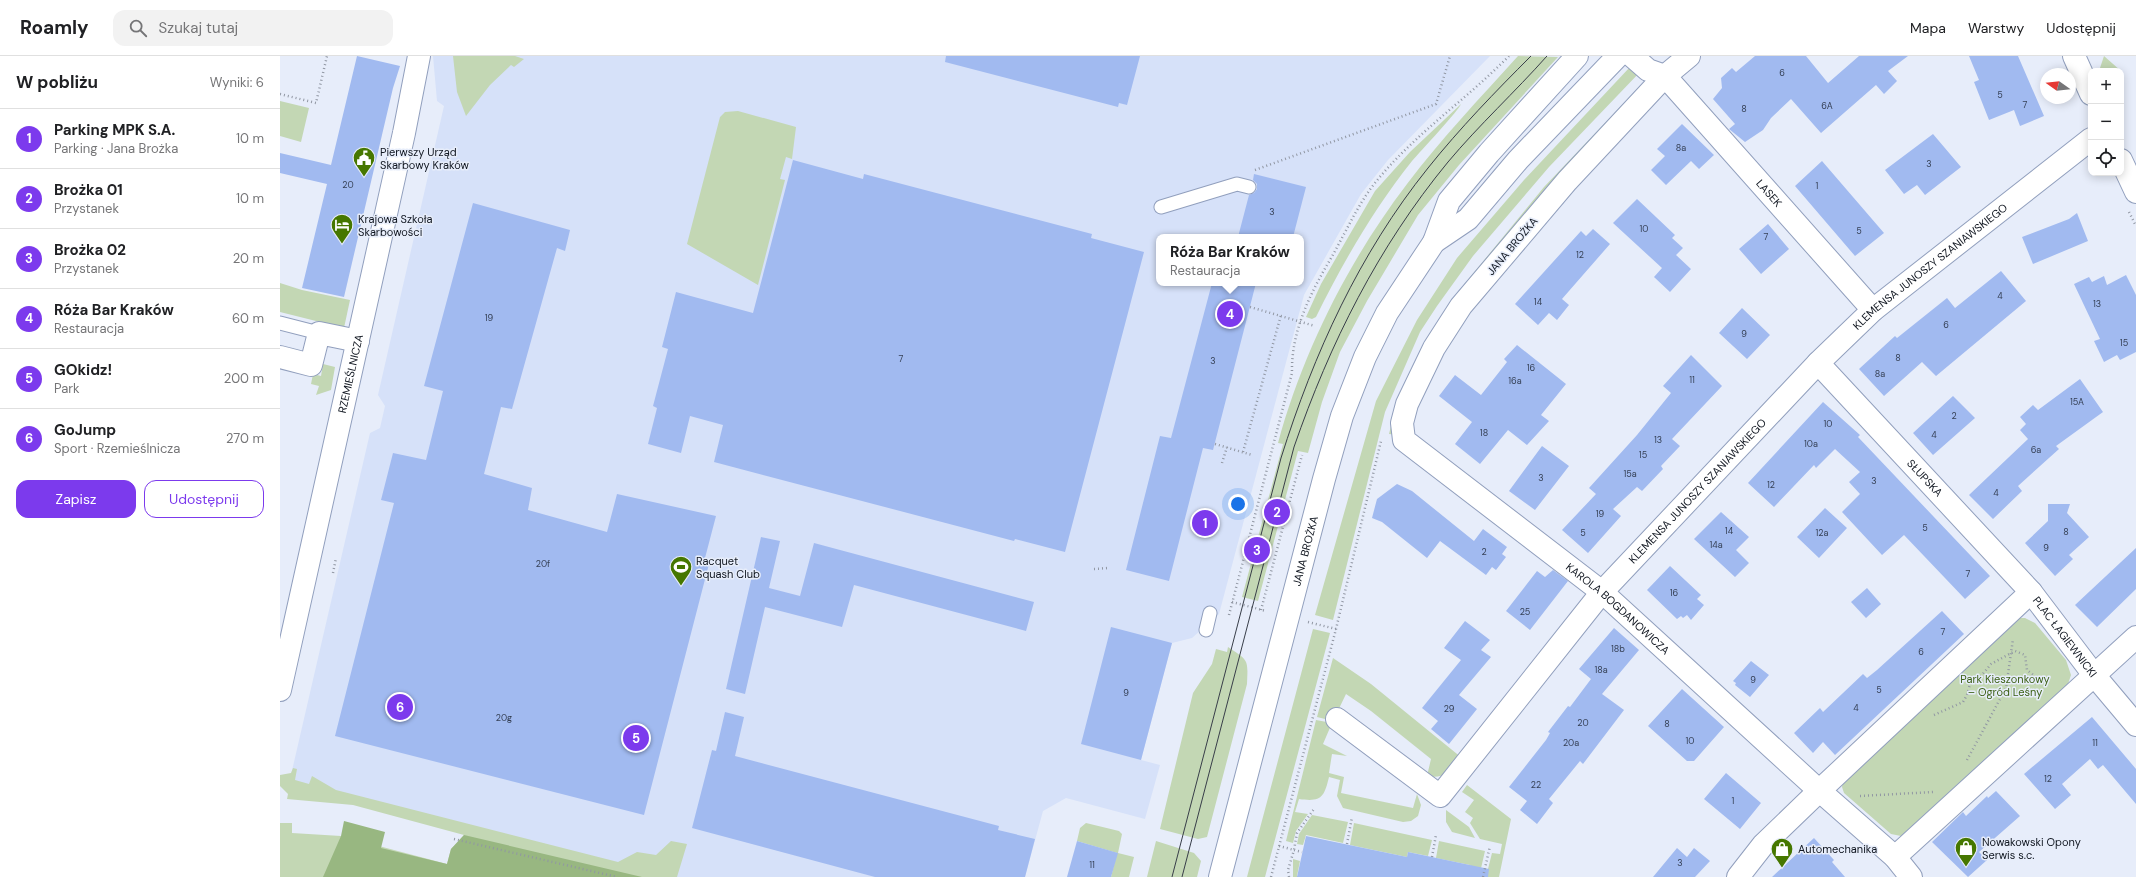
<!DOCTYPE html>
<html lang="pl">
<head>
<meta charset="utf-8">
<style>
	body { margin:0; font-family:"DM Sans",sans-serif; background:#f2f2f2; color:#202124 }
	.controls { position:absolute; right:12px; top:12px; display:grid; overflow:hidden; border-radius:8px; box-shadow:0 2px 10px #0003 }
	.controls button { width:36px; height:36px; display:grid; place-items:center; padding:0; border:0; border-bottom:1px solid #e0e0e0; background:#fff; color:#202124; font:20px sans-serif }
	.compass { position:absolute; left:1760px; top:12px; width:36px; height:36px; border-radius:50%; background:#fff; box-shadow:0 2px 10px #0003; rotate:285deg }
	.you { position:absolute; left:958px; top:448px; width:14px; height:14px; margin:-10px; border:3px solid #fff; border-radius:50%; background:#1a73e8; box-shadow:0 0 0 6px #1a73e833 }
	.badge { display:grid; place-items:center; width:26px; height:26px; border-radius:50%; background:#7c3aed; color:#fff; font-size:13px; font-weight:700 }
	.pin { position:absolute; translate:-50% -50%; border:2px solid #fff; box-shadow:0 1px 4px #0006 }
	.popup { position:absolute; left:876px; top:178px; width:148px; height:52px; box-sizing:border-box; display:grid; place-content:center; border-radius:8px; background:#fff; filter:drop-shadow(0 1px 3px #0005); font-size:13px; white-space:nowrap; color:#757577 }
	.popup b { font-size:15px; color:#202124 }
	.popup::after { content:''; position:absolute; left:50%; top:100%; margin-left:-8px; border:8px solid transparent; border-top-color:#fff }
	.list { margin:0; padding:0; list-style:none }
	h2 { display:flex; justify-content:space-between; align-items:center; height:52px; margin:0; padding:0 16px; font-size:17px }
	h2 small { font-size:13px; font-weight:400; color:#757577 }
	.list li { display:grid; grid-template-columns:26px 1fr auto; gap:12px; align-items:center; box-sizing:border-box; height:60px; padding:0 16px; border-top:1px solid #e0e0e0 }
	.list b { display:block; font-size:15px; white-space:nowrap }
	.list p { margin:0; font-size:13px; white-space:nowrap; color:#757577 }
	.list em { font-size:13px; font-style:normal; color:#757577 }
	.actions { display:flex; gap:8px; padding:12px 16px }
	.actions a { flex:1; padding:9px 0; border:1px solid #7c3aed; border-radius:12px; text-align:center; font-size:14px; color:#7c3aed }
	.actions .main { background:#7c3aed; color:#fff }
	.icon { flex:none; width:22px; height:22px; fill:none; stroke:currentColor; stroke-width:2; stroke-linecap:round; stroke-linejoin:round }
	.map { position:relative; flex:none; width:1856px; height:821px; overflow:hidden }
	header { display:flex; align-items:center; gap:24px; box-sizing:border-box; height:56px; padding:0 20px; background:#fff; border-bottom:1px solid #e0e0e0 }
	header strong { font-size:19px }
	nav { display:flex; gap:22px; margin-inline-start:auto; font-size:14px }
	.search { width:280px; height:36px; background:#f2f2f2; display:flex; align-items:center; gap:10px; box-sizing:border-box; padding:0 14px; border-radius:12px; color:#757577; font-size:15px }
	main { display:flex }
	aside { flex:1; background:#fff }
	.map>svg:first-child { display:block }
	.built { fill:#d6e1f9; fill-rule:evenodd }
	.green { fill:#c3d7b4 }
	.forest { fill:#98b781 }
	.building { fill:#a1baf0 }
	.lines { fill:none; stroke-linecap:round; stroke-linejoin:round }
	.lane-casing { stroke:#919fbd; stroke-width:15 }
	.street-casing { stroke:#919fbd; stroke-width:24 }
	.secondary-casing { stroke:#919fbd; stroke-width:24 }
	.path { stroke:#9197a3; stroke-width:2.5; stroke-dasharray:1 3; stroke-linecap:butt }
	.lane { stroke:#fff; stroke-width:13 }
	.street { stroke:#fff; stroke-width:22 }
	.secondary { stroke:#fff; stroke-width:22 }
	.tram { stroke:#383e49; stroke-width:1 }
	.labels { text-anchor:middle; stroke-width:3; stroke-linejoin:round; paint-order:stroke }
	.number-label { font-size:9px; fill:#343f54 }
	.poi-label { font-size:11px; fill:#101620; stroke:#e7edfa; text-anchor:start }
	.street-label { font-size:11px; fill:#101620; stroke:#e7edfa }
	.park-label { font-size:11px; fill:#3d6116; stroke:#e7edfa }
</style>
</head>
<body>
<header>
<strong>Roamly</strong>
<div class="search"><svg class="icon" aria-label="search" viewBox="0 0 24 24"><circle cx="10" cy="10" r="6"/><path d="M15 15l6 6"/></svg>Szukaj tutaj</div>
<nav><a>Mapa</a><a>Warstwy</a><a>Udostępnij</a></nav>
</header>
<main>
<aside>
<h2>W pobliżu<small>Wyniki: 6</small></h2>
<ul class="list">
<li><span class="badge">1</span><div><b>Parking MPK S.A.</b><p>Parking · Jana Brożka</p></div><em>10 m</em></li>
<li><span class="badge">2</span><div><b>Brożka 01</b><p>Przystanek</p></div><em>10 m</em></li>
<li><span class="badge">3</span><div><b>Brożka 02</b><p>Przystanek</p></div><em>20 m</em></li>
<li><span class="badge">4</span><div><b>Róża Bar Kraków</b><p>Restauracja</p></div><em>60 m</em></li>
<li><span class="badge">5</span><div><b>GOkidz!</b><p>Park</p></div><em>200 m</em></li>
<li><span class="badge">6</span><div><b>GoJump</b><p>Sport · Rzemieślnicza</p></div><em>270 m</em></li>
</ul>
<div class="actions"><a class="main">Zapisz</a><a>Udostępnij</a></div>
</aside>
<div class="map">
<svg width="1856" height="821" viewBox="0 0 1856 821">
	<rect width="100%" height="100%" fill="#e7edfa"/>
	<path class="built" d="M153 0H1210L1108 104 1081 138 1024 239 939 558 912 582 892 587 861 704 880 709 865 763 786 742 763 755 745 821H362L8 732 90 377 100 372 105 350 98 339 164 50 157 45ZM879 181H1021V227H879Z"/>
	<path class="green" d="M173 0H235L244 3 234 11 231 9 210 29 186 60 177 36Z
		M1238 0 1278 1 1179 109 1138 159 1087 245 1060 296 1042 346 1028 397 1018 395 978 545 962 541 1003 388 998 387C1023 295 1069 204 1127 128 1161 83 1200 42 1238 0Z
		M1824 0 1841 15H1821L1820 12Z
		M1350 11 1360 16 1269 111 1193 200 1157 250 1140 276 1105 356 1053 564 1035 559 1096 345 1137 264 1177 202 1244 124Z
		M1363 27 1359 38 1187 233 1120 379 1109 378 1114 358 1156 269 1178 236 1264 131Z
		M0 45 29 52 21 86 0 80Z
		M1181 48C1180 53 1140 96 1132 105 1094 153 1063 206 1036 261L1032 263 1026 261 1041 228 1095 135 1130 96Z
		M458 55 516 71 512 103 506 101 500 123 505 124 478 229 407 188 440 61 445 56Z
		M0 227 22 234 70 244 64 272 0 256Z
		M43 308 55 311 51 334 36 339 39 330 31 328 33 318 41 320Z
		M1740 562H1745L1755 567 1786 604 1791 619 1788 628 1621 780 1611 778 1564 737 1562 731 1563 725Z
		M1033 573 1050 577 985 821H967Z
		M948 591C969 605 968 603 967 628L927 781 918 783 880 773 913 637 932 608 936 593 947 596Z
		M1053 602 1091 628 1182 702C1172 713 1164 724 1147 720L1151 703 1091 655 1066 638 1053 665 1037 661Z
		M1036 664 1052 667 1043 688 1067 700 1052 698 1049 717 1064 721 1061 737 1133 752 1137 738 1141 749 1138 760 1131 765 1123 766 1063 752 1057 740 1060 724 1049 721C1044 742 1041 746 1019 743L1015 756 1028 758 1016 775 1013 787 1006 785Z
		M13 712 17 713 15 724 29 728 32 720 56 734 338 806 357 796 376 799 391 785 407 788 397 821H0V767H12V777L61 780 167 808 171 793 184 779 73 749 7 743 8 738 0 730V719L11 717Z
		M1187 729 1231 763 1219 821H1206L1212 797 1220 798 1222 788 1200 783 1190 767 1193 762 1185 756 1194 744 1182 736Z
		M1166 754 1189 771 1195 782 1172 776 1166 766Z
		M1032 759 1068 766 1063 787 1026 779 1023 789 1017 788 1019 778Z
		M806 767 839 775 842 778 838 797 854 801 849 821H831L837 797 797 785 800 772Z
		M1074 767 1152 784 1148 800 1128 796 1127 801 1070 789Z
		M876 785 914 797 921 805 917 821H867Z
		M1159 785 1205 795 1199 821 1190 809 1156 802Z
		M1013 803 1020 805 1017 820 1022 821H1013Z"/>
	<path class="forest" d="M64 765 105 776 101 792 167 808 171 793 184 779 362 821H43L61 780Z"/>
	<path class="building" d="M77 0 120 10 113 32 64 241 22 232 47 128 0 117V97L51 109Z
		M666 0H860L847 49 839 47 838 51 665 6Z
		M1475 0H1526L1548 27 1579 0H1628L1608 15 1617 25 1604 38 1596 29 1541 77 1511 43 1491 62 1483 74 1465 86 1449 73 1455 68 1433 43 1442 32 1441 22 1452 12 1456 16Z
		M1689 0H1738L1764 60 1740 70 1734 54 1709 64 1694 26 1699 24Z
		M1402 68 1434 99 1419 113 1411 105 1386 129 1371 114 1385 100 1377 93Z
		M1653 78 1681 111 1645 139 1637 129 1624 138 1605 114Z
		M513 104 583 123 584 118 812 178 811 182 864 196 785 496 735 483 734 485 434 406 443 369 410 360 401 397 368 388 377 352 373 350 388 293 382 291 396 236 473 257Z
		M1542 105 1604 177 1575 200 1515 130Z
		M974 118 1026 131 1013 181H958L969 139 974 137 977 133V128L973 124Z
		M1357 143 1395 179 1392 182 1403 192 1396 199 1411 213 1390 236 1374 221 1382 212 1333 167Z
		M193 147 290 174 285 195 277 192 232 353 221 351 204 418 252 432 248 454 327 476 337 438 436 460 425 502 430 504 364 759 55 680 114 447 101 444 113 397 146 404 163 335 144 330Z
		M1797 157 1808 185 1753 208 1742 181 1789 163Z
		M1488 168 1509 193 1481 218 1459 193Z
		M1313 173 1330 188 1282 243 1289 249 1277 264 1269 257 1258 269 1235 248 1301 175 1306 180Z
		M1721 215 1746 245 1656 320 1642 306 1604 340 1579 313 1615 280 1617 282 1667 242 1675 252Z
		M1846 219 1856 239V296L1840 304 1837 299 1824 306 1814 285 1820 283 1794 228 1809 221 1812 226 1824 220 1827 229Z
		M932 227H976L933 394 923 392 889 525 846 514 880 380 891 382Z
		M1462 252 1490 279 1467 303 1439 277Z
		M1237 289 1286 328 1261 359 1269 365 1247 389 1228 374 1200 408 1175 388 1192 366 1159 340 1175 319 1201 339 1227 306 1224 303Z
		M1411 299 1442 330 1392 383 1400 390 1381 410 1383 413 1362 435 1357 431 1333 453 1341 460 1308 497 1282 474 1316 438 1309 432 1357 379 1391 337 1383 330Z
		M1800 323 1823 356 1776 390 1779 393 1738 430 1742 435 1713 463 1689 439 1748 383 1740 374 1746 368 1740 361 1753 349 1758 354Z
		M1673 340 1695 362 1653 399 1633 377Z
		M1543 346 1580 379 1578 381 1710 520 1685 543 1624 479 1602 499 1562 456 1580 438 1569 426 1580 416 1555 393 1536 412 1534 409 1494 451 1468 427Z
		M1262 390 1289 410 1255 454 1229 435Z
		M1117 428 1132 435 1194 485 1203 473 1227 491 1222 498 1226 501 1216 514 1212 511 1206 519 1160 485 1147 502 1102 466 1092 462 1097 443Z
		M1768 448H1790L1787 457 1809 481 1789 499 1793 503 1775 520 1745 487 1768 465Z
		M1545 452 1567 472 1539 502 1517 481Z
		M1441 456 1469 481 1456 494 1469 507 1455 521 1414 483Z
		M481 481 500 485 489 532 520 540 534 487 754 546 746 575 574 529 562 571 485 551 465 638 446 633Z
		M1856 492V533L1817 571 1795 549Z
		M1390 510 1421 539 1417 543 1424 549 1411 564 1407 559 1403 562 1401 560 1397 563 1367 534Z
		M1273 514 1288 525 1250 574 1226 555 1257 515 1265 521Z
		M1587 532 1601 548 1586 562 1571 546Z
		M1662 555 1684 578 1555 699 1543 686 1533 697 1514 677 1540 652 1543 656 1583 618 1587 622 1597 614Z
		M1185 565 1210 584 1201 594 1211 601 1179 639 1197 653 1169 688 1151 673 1158 665 1142 652 1181 604 1164 592Z
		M831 571 892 587 861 704 801 688Z
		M1334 572 1359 594 1322 638 1344 654 1303 708 1300 705 1269 743 1273 747 1257 768 1240 754 1247 745 1229 731 1266 684 1270 677 1268 676 1288 650 1290 651 1311 623 1299 613Z
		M1471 605 1489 619 1470 641 1455 629 1456 627 1453 625Z
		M1402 633 1444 671 1414 705H1407L1368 670Z
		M445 656 464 661 455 700 719 770 718 774 755 783 745 821H595L412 772 432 694 436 695Z
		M1812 661 1856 713V748L1823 709 1818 713 1810 703 1782 728 1791 739 1775 753 1744 718Z
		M1446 717 1481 747 1460 773 1424 743Z
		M1716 735 1740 760 1699 796 1707 804 1688 821 1652 786 1683 756 1686 760 1707 740 1708 742Z
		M1026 780 1127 801 1128 796 1209 813 1208 821H1017Z
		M1534 782 1554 804 1552 806 1565 821H1492Z
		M797 785 838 797 831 821H787Z
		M1397 792 1407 801 1414 792 1430 805 1415 821H1373Z"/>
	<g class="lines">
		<g class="lane-casing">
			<path id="lane" d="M881 151 957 128 969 131
				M0 267 39 277
				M926 574 930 557"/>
		</g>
		<g class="street-casing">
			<g id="street">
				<path id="s1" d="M1352 0 1368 14 1385 20 1593 254"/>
				<path id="s2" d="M1409 0 1385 20 1287 125 1181 250 1154 292 1127 348 1122 367 1124 384 1322 536 1533 729 1615 801 1631 821"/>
				<path d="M1794 0 1811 38"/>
				<path d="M1841 104 1856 136"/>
				<path d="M0 301 31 309 39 277 78 285"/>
				<path id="s3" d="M1538 307 1751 536 1814 619 1856 669"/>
				<path id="s4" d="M0 634 124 77 139 0"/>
				<path id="s5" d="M1057 663 1160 740 1322 536 1538 307 1593 254 1811 83"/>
				<path d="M1615 801 1856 581"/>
				<path d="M1458 821 1483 789 1539 735 1751 536"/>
			</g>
		</g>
		<g class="secondary-casing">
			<g id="secondary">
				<path d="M1154 186 1188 163 1238 104 1338 0"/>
				<path id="s6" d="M940 821 1044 423 1062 360 1085 301 1107 257 1154 186 1169 145 1209 97 1297 0"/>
			</g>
		</g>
		<path class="path" d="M0 38 36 47 47 0
			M1841 76 1844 83
			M975 114 1156 48 1170 0
			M1849 156 1856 170
			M970 251 1035 270
			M935 388 972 399
			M963 396 1001 259
			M942 407 947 391
			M814 513 828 512
			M53 517 56 502
			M952 546 986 555
			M981 554 1022 399
			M949 559 1012 317C1011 278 1028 242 1047 209 1062 184 1074 156 1091 132 1130 81 1184 46 1229 0
			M1028 566 1056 573
			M1654 659 1683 646 1687 639 1690 628 1702 619 1711 608 1735 595 1745 599 1747 614 1756 621 1754 628
			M1687 704 1726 632 1733 583
			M1580 740 1653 736
			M174 783 337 821
			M1067 788 1072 761
			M999 790 1014 794 1017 777 1034 753
			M1152 801 1156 779
			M991 821 1056 573 1101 385
			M1009 821 1008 814 1014 794 1022 796
			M1203 821 1210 790"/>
		<use href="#lane" class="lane"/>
		<use href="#street" class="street"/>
		<use href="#secondary" class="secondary"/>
		<path class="tram" d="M892 821 1001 402C1034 297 1079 198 1148 112 1180 72 1215 36 1251 0
			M902 821 1014 391C1050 287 1098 191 1168 106 1199 69 1235 36 1267 0"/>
	</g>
	<defs>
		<g id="civic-pin" transform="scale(1.15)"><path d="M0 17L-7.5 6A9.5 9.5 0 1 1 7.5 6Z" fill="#467700" stroke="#e7edfa"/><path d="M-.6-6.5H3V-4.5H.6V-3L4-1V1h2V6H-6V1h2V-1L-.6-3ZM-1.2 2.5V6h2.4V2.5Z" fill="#fff"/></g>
		<g id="hotel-pin" transform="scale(1.15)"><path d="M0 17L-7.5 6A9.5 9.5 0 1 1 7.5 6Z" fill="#467700" stroke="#e7edfa"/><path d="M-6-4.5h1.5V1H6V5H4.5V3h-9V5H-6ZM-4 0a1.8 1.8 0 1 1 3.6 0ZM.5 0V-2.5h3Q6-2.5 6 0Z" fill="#fff"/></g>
		<g id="stadium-pin" transform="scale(1.15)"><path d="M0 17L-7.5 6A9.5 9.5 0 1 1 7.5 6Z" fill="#467700" stroke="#e7edfa"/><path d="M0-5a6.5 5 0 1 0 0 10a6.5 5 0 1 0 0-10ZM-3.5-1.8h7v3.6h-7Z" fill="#fff"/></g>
		<g id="shop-pin" transform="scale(1.15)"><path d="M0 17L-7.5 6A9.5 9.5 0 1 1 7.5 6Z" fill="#467700" stroke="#e7edfa"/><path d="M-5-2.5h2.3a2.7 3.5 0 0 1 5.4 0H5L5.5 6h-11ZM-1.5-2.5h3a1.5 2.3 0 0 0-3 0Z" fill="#fff"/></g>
	</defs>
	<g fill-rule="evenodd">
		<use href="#civic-pin" x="84" y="102"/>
		<use href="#hotel-pin" x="62" y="169"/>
		<use href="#stadium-pin" x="401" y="511"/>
		<use href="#shop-pin" x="1686" y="792"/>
		<use href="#shop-pin" x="1502" y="793"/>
	</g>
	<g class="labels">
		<g class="number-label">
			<text x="1502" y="20">6</text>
			<text x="1720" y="42">5</text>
			<text x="1745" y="52">7</text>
			<text x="1547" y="53">6A</text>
			<text x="1464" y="56">8</text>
			<text x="1401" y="95">8a</text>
			<text x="1649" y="111">3</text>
			<text x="68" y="132">20</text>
			<text x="1537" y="133">1</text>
			<text x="992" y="159">3</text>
			<text x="1364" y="176">10</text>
			<text x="1579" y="178">5</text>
			<text x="1486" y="184">7</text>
			<text x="1300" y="202">12</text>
			<text x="1720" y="243">4</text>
			<text x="1258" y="249">14</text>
			<text x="1817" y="251">13</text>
			<text x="209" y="265">19</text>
			<text x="1666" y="272">6</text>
			<text x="1464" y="281">9</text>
			<text x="1844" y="290">15</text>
			<text x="1618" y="305">8</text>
			<text x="621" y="306">7</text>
			<text x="933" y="308">3</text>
			<text x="1251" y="315">16</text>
			<text x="1600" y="321">8a</text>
			<text x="1412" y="327">11</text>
			<text x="1235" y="328">16a</text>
			<text x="1797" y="349">15A</text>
			<text x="1674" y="363">2</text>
			<text x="1548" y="371">10</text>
			<text x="1204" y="380">18</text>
			<text x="1654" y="382">4</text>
			<text x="1378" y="387">13</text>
			<text x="1531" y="391">10a</text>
			<text x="1756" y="397">6a</text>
			<text x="1363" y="402">15</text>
			<text x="1350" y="421">15a</text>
			<text x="1261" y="425">3</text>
			<text x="1594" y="428">3</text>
			<text x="1491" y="432">12</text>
			<text x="1716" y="440">4</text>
			<text x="1320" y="461">19</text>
			<text x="1645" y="475">5</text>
			<text x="1449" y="478">14</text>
			<text x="1786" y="479">8</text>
			<text x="1303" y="480">5</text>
			<text x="1542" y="480">12a</text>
			<text x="1436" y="492">14a</text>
			<text x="1766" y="495">9</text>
			<text x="1204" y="499">2</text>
			<text x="263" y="511">20f</text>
			<text x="1688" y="521">7</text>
			<text x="1394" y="540">16</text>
			<text x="1245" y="559">25</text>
			<text x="1663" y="579">7</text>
			<text x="1338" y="596">18b</text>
			<text x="1641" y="599">6</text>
			<text x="1321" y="617">18a</text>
			<text x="1473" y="627">9</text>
			<text x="1599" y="637">5</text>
			<text x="846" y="640">9</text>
			<text x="1576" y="655">4</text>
			<text x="1169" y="656">29</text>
			<text x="224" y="665">20g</text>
			<text x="1303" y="670">20</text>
			<text x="1387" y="671">8</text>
			<text x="1410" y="688">10</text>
			<text x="1291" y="690">20a</text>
			<text x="1815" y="690">11</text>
			<text x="1768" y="726">12</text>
			<text x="1256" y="732">22</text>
			<text x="1453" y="748">1</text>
			<text x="1400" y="810">3</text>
			<text x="812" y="812">11</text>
		</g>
		<g class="poi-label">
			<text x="100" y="100">Pierwszy Urząd<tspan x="100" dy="13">Skarbowy Kraków</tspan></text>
			<text x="78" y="167">Krajowa Szkoła<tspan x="78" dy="13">Skarbowości</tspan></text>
			<text x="416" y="509">Racquet<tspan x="416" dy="13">Squash Club</tspan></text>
			<text x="1702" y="790">Nowakowski Opony<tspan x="1702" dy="13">Serwis s.c.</tspan></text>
			<text x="1518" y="797">Automechanika</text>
		</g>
		<g class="street-label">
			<text dy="4" stroke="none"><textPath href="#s1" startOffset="196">LASEK</textPath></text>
			<text transform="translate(1232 190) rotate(-50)" y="4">JANA BROŻKA</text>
			<text dy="4" stroke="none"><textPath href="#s5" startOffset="852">KLEMENSA JUNOSZY SZANIAWSKIEGO</textPath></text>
			<text dy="4" stroke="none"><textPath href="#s4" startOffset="324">RZEMIEŚLNICZA</textPath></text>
			<text dy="4" stroke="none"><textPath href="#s3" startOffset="157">SŁUPSKA</textPath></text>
			<text dy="4" stroke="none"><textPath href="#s5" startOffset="528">KLEMENSA JUNOSZY SZANIAWSKIEGO</textPath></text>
			<text dy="4" stroke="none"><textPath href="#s6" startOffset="337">JANA BROŻKA</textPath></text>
			<text dy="4" stroke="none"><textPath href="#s2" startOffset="760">KAROLA BOGDANOWICZA</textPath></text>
			<text dy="4" stroke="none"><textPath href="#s3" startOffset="369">PLAC ŁAGIEWNICKI</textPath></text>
		</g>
		<g class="park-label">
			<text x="1725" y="627">Park Kieszonkowy<tspan x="1725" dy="13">– Ogród Leśny</tspan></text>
		</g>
	</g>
</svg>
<div class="controls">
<button>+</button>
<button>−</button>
<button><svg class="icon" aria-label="locate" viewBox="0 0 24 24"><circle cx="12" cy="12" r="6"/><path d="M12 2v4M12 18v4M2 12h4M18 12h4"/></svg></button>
</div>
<svg class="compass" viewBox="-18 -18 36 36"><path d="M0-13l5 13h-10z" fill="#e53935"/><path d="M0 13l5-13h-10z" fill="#757577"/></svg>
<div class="you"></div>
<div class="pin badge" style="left:925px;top:467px">1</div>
<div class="pin badge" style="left:997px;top:456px">2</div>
<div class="pin badge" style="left:977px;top:494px">3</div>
<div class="pin badge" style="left:950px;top:258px">4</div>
<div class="popup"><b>Róża Bar Kraków</b>Restauracja</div>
<div class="pin badge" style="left:356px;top:682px">5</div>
<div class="pin badge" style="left:120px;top:651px">6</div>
</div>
</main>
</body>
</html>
